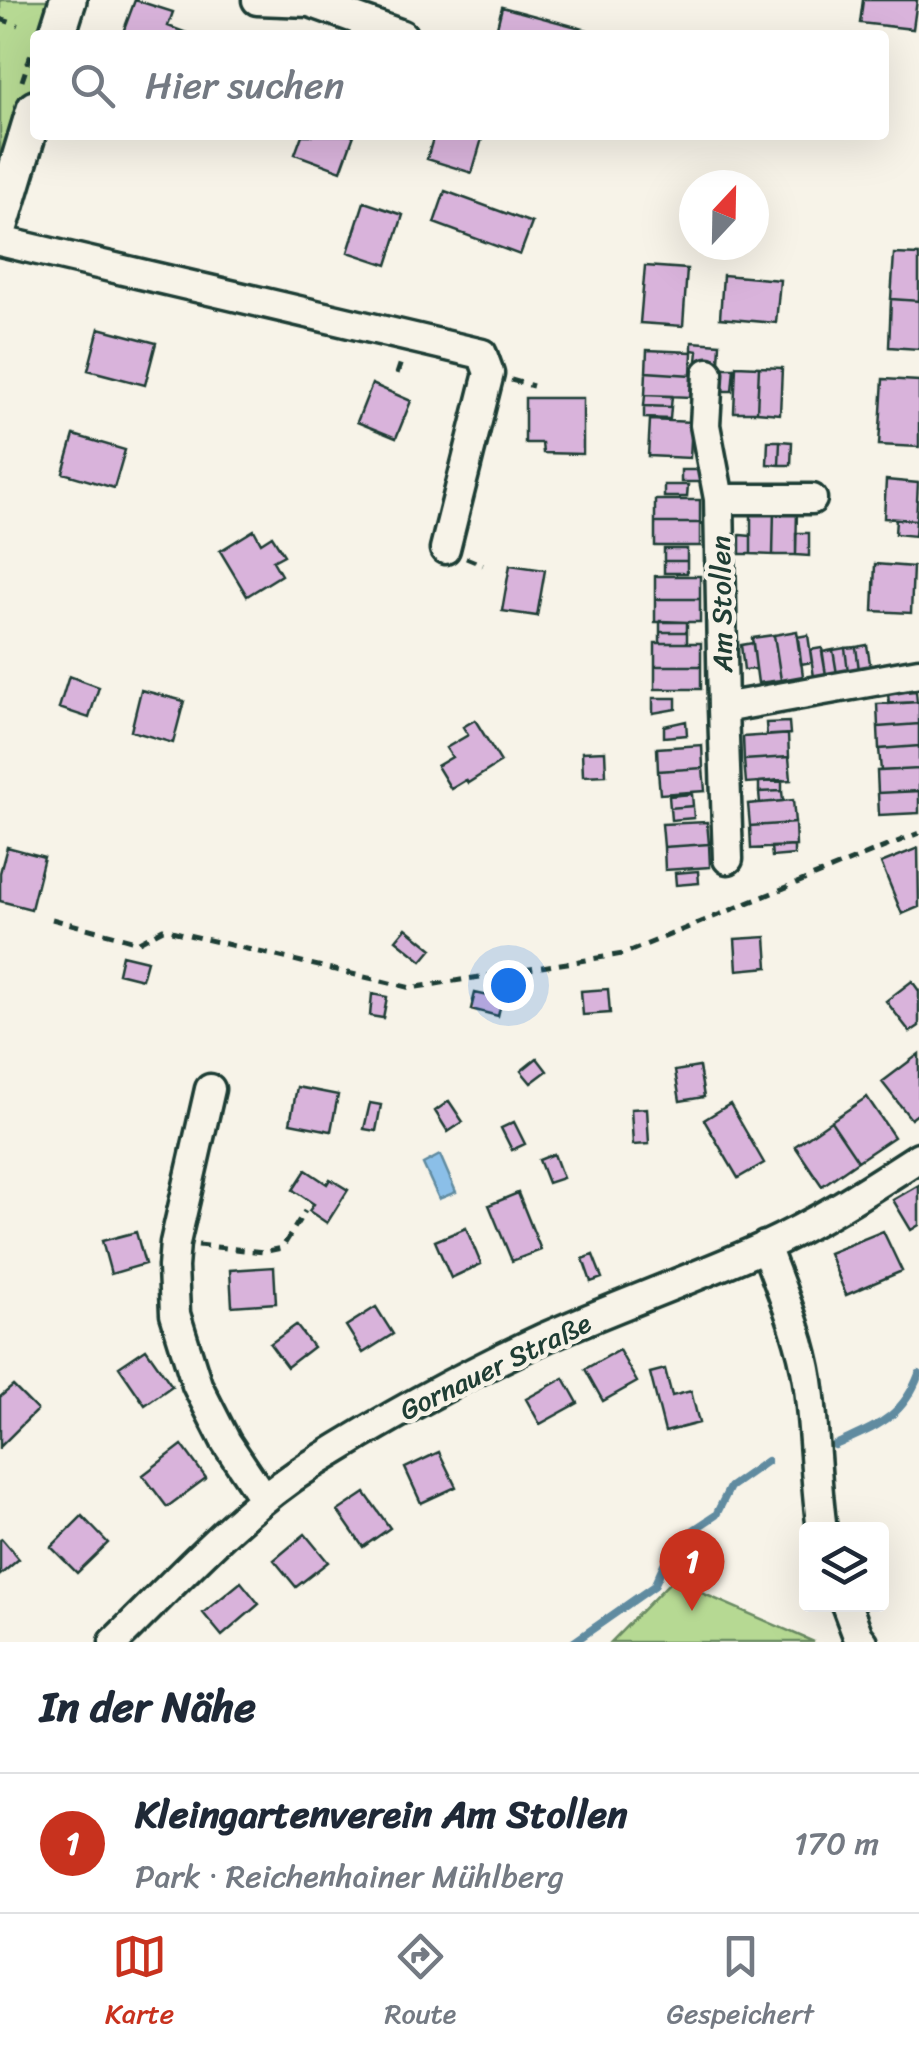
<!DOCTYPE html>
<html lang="de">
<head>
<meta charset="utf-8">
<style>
	body { margin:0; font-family:Sriracha,sans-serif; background:#f6f6f7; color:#1f2937 }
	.controls { position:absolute; right:30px; bottom:30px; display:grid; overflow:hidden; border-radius:10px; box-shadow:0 10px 40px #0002 }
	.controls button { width:90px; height:90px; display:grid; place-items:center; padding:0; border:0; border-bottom:2px solid #e0e1e3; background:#fff; color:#1f2937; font:50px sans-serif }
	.compass { position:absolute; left:679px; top:170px; width:90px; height:90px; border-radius:50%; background:#fff; box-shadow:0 10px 40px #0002; rotate:22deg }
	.you { position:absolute; left:508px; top:985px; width:35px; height:35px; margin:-25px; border:8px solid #fff; border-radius:50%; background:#1a73e8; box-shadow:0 0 0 15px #1a73e833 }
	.badge { display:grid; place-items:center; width:65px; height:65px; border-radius:50%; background:#c8321e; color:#fff; font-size:32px; font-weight:700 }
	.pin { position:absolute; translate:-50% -82px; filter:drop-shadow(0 2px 5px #0008) }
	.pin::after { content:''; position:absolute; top:52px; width:35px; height:30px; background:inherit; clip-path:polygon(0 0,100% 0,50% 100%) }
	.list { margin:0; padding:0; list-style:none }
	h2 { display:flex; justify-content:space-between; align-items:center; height:130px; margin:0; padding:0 40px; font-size:42px }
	h2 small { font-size:32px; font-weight:400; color:#747a83 }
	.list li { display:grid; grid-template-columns:65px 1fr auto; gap:30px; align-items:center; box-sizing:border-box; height:140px; padding:0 40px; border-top:2px solid #e0e1e3 }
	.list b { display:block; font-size:38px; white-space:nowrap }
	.list p { margin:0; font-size:32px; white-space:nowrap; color:#747a83 }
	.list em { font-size:32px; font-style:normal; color:#747a83 }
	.icon { flex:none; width:55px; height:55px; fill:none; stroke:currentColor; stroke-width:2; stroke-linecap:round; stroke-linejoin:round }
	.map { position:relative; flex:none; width:919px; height:1642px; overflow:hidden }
	.search { position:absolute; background:#fff; box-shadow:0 10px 40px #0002; left:30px; right:30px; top:30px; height:110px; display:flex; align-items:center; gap:25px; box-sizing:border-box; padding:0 35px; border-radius:10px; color:#747a83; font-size:38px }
	.sheet { height:270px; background:#fff }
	nav { display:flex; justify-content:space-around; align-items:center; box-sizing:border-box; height:140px; border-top:2px solid #e0e1e3; background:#fff; font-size:28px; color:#747a83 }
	nav a { display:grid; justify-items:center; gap:5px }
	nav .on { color:#c8321e }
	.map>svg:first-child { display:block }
	.green { fill:#b6d993; stroke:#6a8b64; stroke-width:2.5 }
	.water { fill:#8bbfe8; stroke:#608ba0; stroke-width:2.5 }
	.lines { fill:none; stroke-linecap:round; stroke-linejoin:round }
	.stream { stroke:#608ba0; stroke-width:8 }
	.building { fill:#d9b3db; stroke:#1f3d34; stroke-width:2.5 }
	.minor-casing { stroke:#1f3d34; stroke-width:35 }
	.major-casing { stroke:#1f3d34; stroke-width:42 }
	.path { stroke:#1f3d34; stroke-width:5; stroke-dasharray:10 8; stroke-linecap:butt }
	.minor { stroke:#f7f3e8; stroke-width:28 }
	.major { stroke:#f7f3e8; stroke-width:35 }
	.labels { text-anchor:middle; stroke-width:9; stroke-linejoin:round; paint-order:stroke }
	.street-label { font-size:28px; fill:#1f3d34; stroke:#f7f3e8 }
</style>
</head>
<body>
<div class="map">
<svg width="919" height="1642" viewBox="0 0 919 1642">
	<rect width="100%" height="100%" fill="#f7f3e8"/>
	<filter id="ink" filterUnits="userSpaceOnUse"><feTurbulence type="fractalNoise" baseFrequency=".01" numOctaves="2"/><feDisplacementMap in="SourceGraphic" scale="20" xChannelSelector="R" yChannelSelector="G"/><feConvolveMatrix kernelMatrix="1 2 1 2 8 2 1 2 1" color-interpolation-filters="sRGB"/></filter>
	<g filter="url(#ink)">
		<path class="green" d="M0 0H62L51 35H35V90L0 207Z
			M672 1580 814 1642H611Z"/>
		<path class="water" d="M440 1155 456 1192 439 1199 423 1164Z"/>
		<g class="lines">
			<path class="stream" d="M835 1445C876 1426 902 1419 919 1374
				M574 1642 654 1586 664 1564 686 1535 716 1515 730 1487 767 1461"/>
		</g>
		<path class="building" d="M135 0 173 12 168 26 192 35H122Z
			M863 0H917L913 29 860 23Z
			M502 7 588 30 586 35H495Z
			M302 135H354L341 171 295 154Z
			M434 135H483L472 173 427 159Z
			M445 191 532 223 520 255 434 223Z
			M364 202 403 215 387 265 348 252Z
			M894 254 919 255V301L891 299Z
			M645 266 687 269 683 326 640 323Z
			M723 275 780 280 776 323 720 318Z
			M891 299 919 301V349L889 347Z
			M99 328 156 343 145 385 88 370Z
			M692 342 720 344 719 363 697 361 698 351 692 350Z
			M647 350 692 352 691 375 646 372Z
			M736 366 759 367 757 412H734Z
			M759 367 782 368 780 414 757 412Z
			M722 368H734L732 391H721Z
			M646 372 691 375 690 397 645 395Z
			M883 379 919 381V447L879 445Z
			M372 384 411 401 396 438 357 422Z
			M645 395 672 396 671 407 644 406Z
			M525 398H583V454L543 453 542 443H525Z
			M644 406 671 407 670 419 644 418Z
			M650 420 692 422 690 458 648 456Z
			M74 435 125 450 114 488 63 473Z
			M768 441H780L779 465 767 464Z
			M780 441 792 442 791 465H779Z
			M681 470H704V482H681Z
			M886 480 918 483 916 520 884 518Z
			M664 485H688L687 497H664Z
			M655 500H700V523H655Z
			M751 509H774L773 555 751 554Z
			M774 509 797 510 796 555H773Z
			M896 519 916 520 915 536 895 534Z
			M655 523H700V546H655Z
			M254 530 261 543 272 536 284 555 273 561 281 575 247 596 220 551Z
			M796 533H809V556L796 555Z
			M740 535 751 536V554H740Z
			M664 549H687V561H664Z
			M664 561H687V573H664Z
			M875 564 913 567 911 613 873 611Z
			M510 565 545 570 537 616 502 611Z
			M655 576H700V599H655Z
			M655 599H700V622H655Z
			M660 621 687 622V632H660Z
			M797 631 803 676 781 680 774 635Z
			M660 632H687V643H660Z
			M774 635 781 680 758 683 752 638Z
			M808 635 812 662 801 664 797 637Z
			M655 643H701V666H655Z
			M753 643 756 669 744 670 741 645Z
			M867 645 871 669 859 670 856 647Z
			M856 647 859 670 848 672 845 648Z
			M822 648 826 675 814 677 810 650Z
			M845 648 848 672 837 674 833 650Z
			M833 650 837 674 826 675 822 652Z
			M655 666H701V689H655Z
			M69 676 99 687 89 718 59 708Z
			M141 690 184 701 173 743 131 731Z
			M916 691 917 702 889 704 888 693Z
			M653 698H676V709L653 713Z
			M917 702H919V724L878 727 877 704Z
			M475 720 501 762 468 783 466 780 451 789 437 766 452 757 446 748 468 735 463 727Z
			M686 721 687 735 664 737V726Z
			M789 722 790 734 767 736 766 723Z
			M919 724V746L879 749 878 727Z
			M788 734 789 757 744 760 743 737Z
			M702 745 703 768 658 771 657 748Z
			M919 746V769L881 771 879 749Z
			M605 751 606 775 583 776 582 752Z
			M789 757 791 780 746 783 744 760Z
			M703 768 705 791 660 794 658 771Z
			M919 769V791L878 793 877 771Z
			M782 780V791L759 792V782Z
			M782 791 783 801 760 803 759 792Z
			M919 791V813L879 815 878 793Z
			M692 794 693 806 670 808 669 796Z
			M793 800 795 823 750 826 748 804Z
			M693 806 694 818 671 820 670 808Z
			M707 822 709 844 664 847 662 824Z
			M795 823 796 846 751 849 750 826Z
			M709 844 710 867 665 870 664 847Z
			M794 846V855L772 857 771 847Z
			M7 847 44 857 31 909 0 901V873Z
			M918 848 919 907 902 914 881 863Z
			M698 871 699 883 676 885 675 873Z
			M406 928 432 949 422 961 396 940Z
			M766 937 768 967 737 970 735 939Z
			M122 955 147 961 142 979 118 973Z
			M912 981 919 991V1026L910 1032 886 1001Z
			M608 989 610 1013 583 1015 581 991Z
			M475 993 502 999 498 1016 471 1009Z
			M372 994 387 997 383 1018 370 1016Z
			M919 1054V1113L911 1119 882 1082Z
			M537 1058 547 1071 531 1083 521 1071Z
			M699 1067 704 1097 680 1101 675 1071Z
			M297 1087 338 1095 331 1131 290 1123Z
			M867 1097 894 1137 858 1161 831 1121Z
			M449 1101 463 1122 448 1132 435 1111Z
			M370 1103 381 1105 376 1131 364 1129Z
			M730 1104 764 1163 738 1178 704 1120Z
			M647 1108 649 1144 633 1145 631 1109Z
			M831 1121 858 1161 822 1186 795 1146Z
			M514 1122 525 1144 512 1150 501 1128Z
			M554 1154 563 1178 548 1183 539 1160Z
			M306 1170 327 1184 330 1179 348 1190 327 1223 309 1211 314 1204 293 1190Z
			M919 1185V1225L911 1230 893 1200Z
			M518 1193 541 1250 512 1261 489 1205Z
			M466 1228 481 1264 451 1278 435 1241Z
			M883 1231 902 1271 846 1295 829 1253Z
			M136 1232 145 1264 111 1274 102 1241Z
			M593 1255 602 1278 591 1282 583 1259Z
			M274 1267 276 1303 232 1306 230 1270Z
			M376 1307 393 1334 363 1353 346 1326Z
			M296 1325 313 1347 287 1367 270 1344Z
			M146 1349 172 1386 145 1405 119 1367Z
			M619 1350 637 1382 603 1401 585 1369Z
			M665 1369 672 1396 691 1391 699 1423 665 1432 650 1373Z
			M564 1378 578 1403 540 1424 526 1399Z
			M13 1386 37 1410 0 1447V1397Z
			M182 1445 206 1478 167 1507 143 1475Z
			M439 1452 456 1487 421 1503 405 1468Z
			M365 1493 390 1528 363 1547 338 1511Z
			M82 1516 108 1543 77 1573 51 1547Z
			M305 1534 328 1562 296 1587 274 1560Z
			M2 1539 19 1559 0 1575V1540Z
			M241 1582 259 1604 222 1636 203 1613Z"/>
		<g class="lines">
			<g class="minor-casing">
				<path id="minor" d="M257 0 310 2 402 35
					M0 241 482 354 489 373 445 549
					M708 373 705 425 719 499 723 708 919 673
					M719 499H812
					M723 708 728 859
					M210 1089 175 1243 173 1267 175 1314 197 1385 226 1442 264 1499
					M765 1246C781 1290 801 1335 808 1381 815 1430 815 1480 822 1530
					M846 1604 858 1636 863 1642
					M114 1642C177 1581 236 1513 311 1465 386 1418 464 1375 544 1338 616 1306 690 1280 762 1248 817 1223 868 1190 919 1157"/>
			</g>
			<g class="major-casing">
				<path id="major" d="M57 35 68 0
					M0 225 35 109"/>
			</g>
			<path class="path" d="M0 19 18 25
				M22 81 33 48
				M397 374 402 359
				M511 380 533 386
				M466 558 483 565
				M52 919 139 942 163 929 411 988 623 954 919 833
				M198 1245 263 1252 282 1248 305 1211"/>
			<use href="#minor" class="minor"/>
			<use href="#major" class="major"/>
		</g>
	</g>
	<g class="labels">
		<g class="street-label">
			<text transform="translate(721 604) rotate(-91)" y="10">Am Stollen</text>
			<text transform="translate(495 1366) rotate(-26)" y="10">Gornauer Straße</text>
		</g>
	</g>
</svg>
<div class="controls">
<button><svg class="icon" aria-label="layers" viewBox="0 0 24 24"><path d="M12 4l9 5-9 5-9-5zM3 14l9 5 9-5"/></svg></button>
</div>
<svg class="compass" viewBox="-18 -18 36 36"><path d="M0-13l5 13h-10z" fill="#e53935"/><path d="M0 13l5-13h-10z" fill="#747a83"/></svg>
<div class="you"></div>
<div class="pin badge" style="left:692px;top:1611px">1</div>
<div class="search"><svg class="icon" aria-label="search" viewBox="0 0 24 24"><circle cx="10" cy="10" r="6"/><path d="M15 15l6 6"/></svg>Hier suchen</div>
</div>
<section class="sheet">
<h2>In der Nähe<small></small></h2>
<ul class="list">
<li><span class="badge">1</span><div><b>Kleingartenverein Am Stollen</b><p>Park · Reichenhainer Mühlberg</p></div><em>170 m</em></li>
</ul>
</section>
<nav>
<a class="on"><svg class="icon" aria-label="map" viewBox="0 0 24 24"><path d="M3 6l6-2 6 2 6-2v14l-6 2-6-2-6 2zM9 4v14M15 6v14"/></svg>Karte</a>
<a><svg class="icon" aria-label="directions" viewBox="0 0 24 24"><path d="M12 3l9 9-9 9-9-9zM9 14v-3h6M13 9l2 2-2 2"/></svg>Route</a>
<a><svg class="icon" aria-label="saved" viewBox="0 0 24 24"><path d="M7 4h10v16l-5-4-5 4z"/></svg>Gespeichert</a>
</nav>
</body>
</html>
